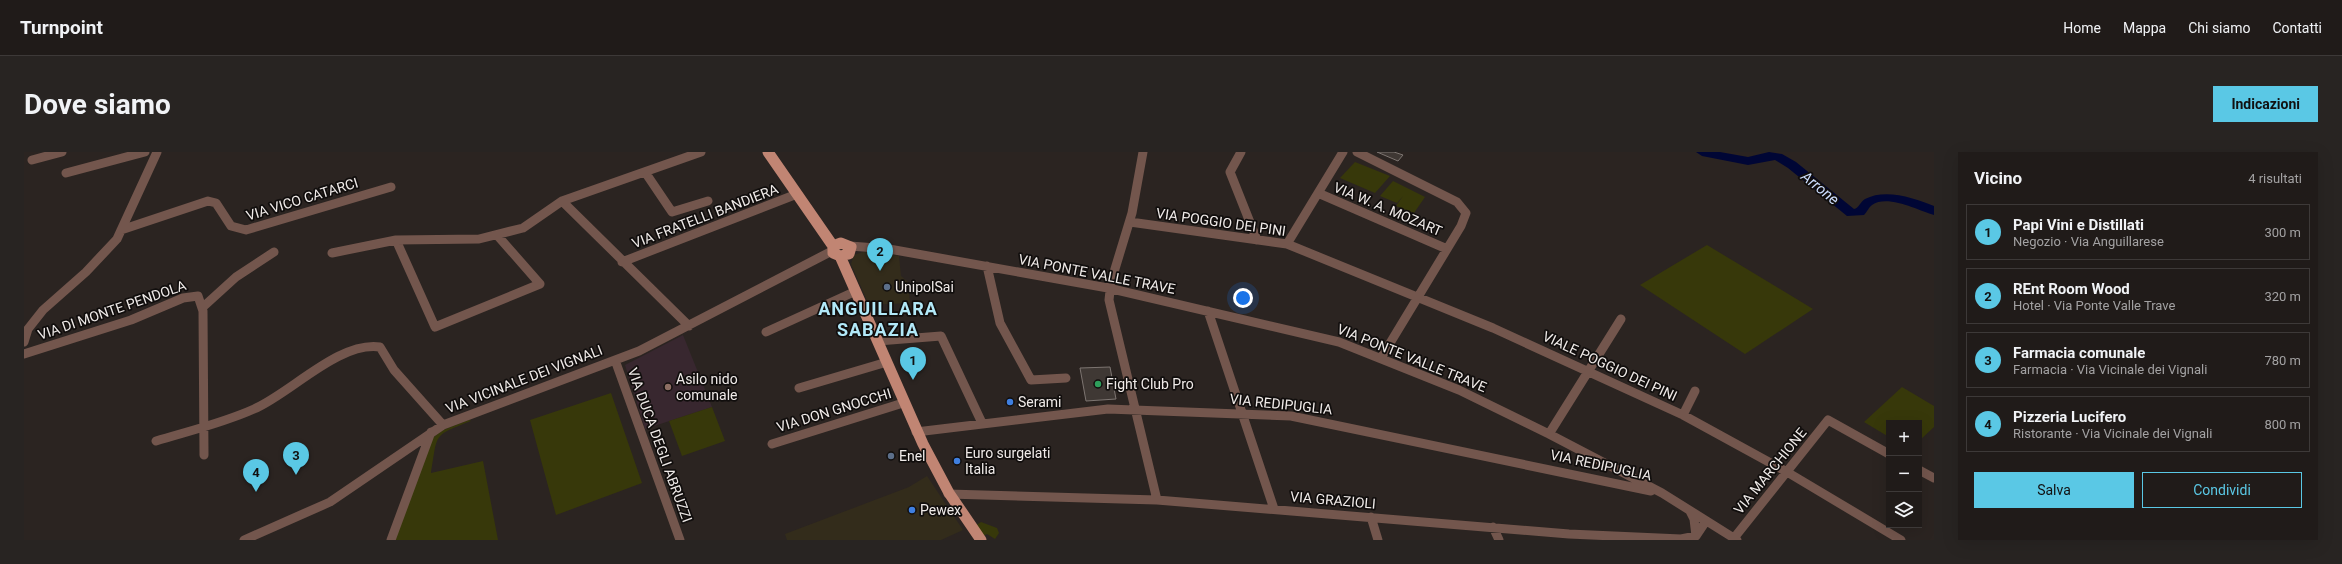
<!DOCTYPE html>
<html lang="it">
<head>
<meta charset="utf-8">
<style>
	body { margin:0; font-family:Roboto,sans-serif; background:#282422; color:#f1f3f6 }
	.controls { position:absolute; right:12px; bottom:12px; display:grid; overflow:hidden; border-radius:0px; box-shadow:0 4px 16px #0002 }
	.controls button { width:36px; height:36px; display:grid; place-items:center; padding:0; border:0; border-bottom:1px solid #3d3938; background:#201b19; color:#f1f3f6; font:20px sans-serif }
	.you { position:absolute; left:1219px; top:146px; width:14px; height:14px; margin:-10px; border:3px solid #fff; border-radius:50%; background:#1a73e8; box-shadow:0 0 0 6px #1a73e833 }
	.badge { display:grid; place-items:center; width:26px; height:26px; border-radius:50%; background:#5ac8e5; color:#111; font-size:13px; font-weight:700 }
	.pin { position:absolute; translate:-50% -33px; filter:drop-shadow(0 1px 2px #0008) }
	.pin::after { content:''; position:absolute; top:21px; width:14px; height:12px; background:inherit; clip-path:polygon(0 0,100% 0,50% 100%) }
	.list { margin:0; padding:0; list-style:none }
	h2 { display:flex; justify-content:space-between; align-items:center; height:52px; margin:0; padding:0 16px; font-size:17px }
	h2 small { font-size:13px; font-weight:400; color:#a2a1a2 }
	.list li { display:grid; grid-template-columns:26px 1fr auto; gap:12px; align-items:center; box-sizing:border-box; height:56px; margin:0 8px 8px; padding:0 8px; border:1px solid #3d3938; border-radius:0px }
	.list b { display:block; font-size:15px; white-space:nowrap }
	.list p { margin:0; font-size:13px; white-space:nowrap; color:#a2a1a2 }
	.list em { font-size:13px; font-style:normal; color:#a2a1a2 }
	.actions { display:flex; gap:8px; padding:12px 16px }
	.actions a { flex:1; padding:9px 0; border:1px solid #5ac8e5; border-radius:0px; text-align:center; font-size:14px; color:#5ac8e5 }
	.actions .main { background:#5ac8e5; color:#111 }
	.icon { flex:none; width:22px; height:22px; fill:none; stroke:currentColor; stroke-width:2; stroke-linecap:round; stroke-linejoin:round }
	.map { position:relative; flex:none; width:1910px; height:388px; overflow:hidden; border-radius:0px }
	header { display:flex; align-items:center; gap:24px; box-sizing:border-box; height:56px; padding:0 20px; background:#201b19; border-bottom:1px solid #3d3938 }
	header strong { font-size:19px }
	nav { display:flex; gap:22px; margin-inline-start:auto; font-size:14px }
	.intro { display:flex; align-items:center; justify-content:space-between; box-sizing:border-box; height:96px; padding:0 24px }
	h1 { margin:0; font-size:28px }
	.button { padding:10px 18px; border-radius:0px; background:#5ac8e5; color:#111; font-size:14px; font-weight:700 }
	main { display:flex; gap:24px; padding:0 24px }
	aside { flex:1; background:#201b19; border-radius:0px; box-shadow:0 4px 16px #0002 }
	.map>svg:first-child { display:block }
	.commercial { fill:#332c1b }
	.education { fill:#38272f }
	.green { fill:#37380a }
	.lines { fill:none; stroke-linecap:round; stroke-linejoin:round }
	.river { fill:#000635; fill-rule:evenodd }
	.building { fill:#3f3834; stroke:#7d7571 }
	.minor { stroke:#73564d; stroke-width:9 }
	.major { stroke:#c18573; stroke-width:11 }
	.service-dot { fill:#5c6f8a; stroke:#110e0d; stroke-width:1.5 }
	.leisure-dot { fill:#2e9e5b; stroke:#110e0d; stroke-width:1.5 }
	.education-dot { fill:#8d6e63; stroke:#110e0d; stroke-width:1.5 }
	.shop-dot { fill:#3f7fe0; stroke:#110e0d; stroke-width:1.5 }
	.labels { text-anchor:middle; stroke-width:3.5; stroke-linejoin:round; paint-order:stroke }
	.street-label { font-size:14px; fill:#f0ebe9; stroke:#110e0d }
	.poi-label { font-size:14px; fill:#f0ebe9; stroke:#110e0d; text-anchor:start }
	.water-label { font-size:15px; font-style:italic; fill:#ccddfe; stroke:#110e0d }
	.district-label { font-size:18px; font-weight:bold; letter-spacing:1px; fill:#b2e9f9; stroke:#110e0d }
</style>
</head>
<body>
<header>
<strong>Turnpoint</strong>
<nav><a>Home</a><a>Mappa</a><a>Chi siamo</a><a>Contatti</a></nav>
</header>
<div class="intro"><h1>Dove siamo</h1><a class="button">Indicazioni</a></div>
<main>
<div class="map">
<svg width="1910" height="388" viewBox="0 0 1910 388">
	<rect width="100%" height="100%" fill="#2b2421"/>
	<path class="commercial" d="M845 98 875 104 877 124 884 130 886 151 845 153 827 112 830 103Z
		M903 324 939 378 917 388H763L761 382 885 335Z"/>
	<path class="education" d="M659 183 688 255 621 277 601 213Z"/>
	<path class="green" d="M1331 10 1366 24 1351 41 1316 26Z
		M1369 29 1401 45 1390 61 1372 54 1379 44 1373 51 1356 44Z
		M1683 93 1789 157 1721 202 1616 133Z
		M1878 235 1910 254V275L1895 289V271H1865V285L1840 270Z
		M587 241 618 331 532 363 506 268Z
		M688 255 701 289 658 304 645 269Z
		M445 268 447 269C408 284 414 281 407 321L459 309 474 388H370L407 287 419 278Z
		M957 370 973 376 975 381 971 387 963 382 959 384 951 374Z"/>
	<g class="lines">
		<path class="river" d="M1672 0H1696L1724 5 1745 0 1758 2 1772 10 1830 57C1835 56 1836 50 1841 47 1861 36 1891 46 1910 54V63C1895 59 1864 42 1848 53 1845 55 1843 60 1840 63L1823 64 1764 16 1751 8 1724 13 1678 4Z"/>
	</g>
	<path class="building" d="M1353 0H1370L1379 3 1374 9Z
		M1086 215 1092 247 1062 249 1056 216Z"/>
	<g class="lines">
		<path class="minor" d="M1119 0 1108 61 1087 130 1085 148 1133 348
			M1217 0 1206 20 1233 88
			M1333 0 1433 50 1442 61 1437 74 1357 206
			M8 8 38 0
			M621 20 648 60 684 49
			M42 21 121 0
			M1294 41 1423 97
			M538 49 665 174
			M1106 70 1263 92 1469 176 1659 263 1763 320 1877 388
			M97 78 184 49 192 51 207 74 222 78 367 35
			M372 88 411 175 516 132 473 83
			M1263 92 1319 0
			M826 94 865 97 1084 136 1315 190 1435 238 1525 282 1638 341 1713 388
			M308 101 372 88 455 87 499 76 538 49 677 0
			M598 110 773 42
			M963 114 976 171 1007 228 1042 226
			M179 155 212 125 250 100
			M1184 159 1250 357
			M742 180 832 139
			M854 189 917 184 958 271
			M0 190 4 177 19 158 62 120 93 87 133 0
			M0 202 107 168 159 146 174 144 179 159 180 303
			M591 208 656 388
			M775 236 863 210
			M1659 263 1671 239
			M892 280 1084 257 1267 264 1627 339
			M1525 282 1597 167
			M132 289C165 279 199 271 230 257 267 241 315 189 356 195L370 218 419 273
			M748 292 879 251
			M1895 318 1910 326
			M924 342 1133 348 1545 382 1657 387 1672 384 1682 369
			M1666 359 1670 367 1672 384
			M1347 365 1354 388
			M1469 375 1475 388
			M1710 386 1804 268 1865 302
			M220 388 306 350 419 273 615 199 808 99
			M367 388 407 280"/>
		<path class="major" d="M744 0 809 94
			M817 91 827 95 825 102 816 104 809 101V94Z
			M816 104 899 292 925 341 957 388"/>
	</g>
	<g class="service-dot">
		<circle cx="863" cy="135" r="4"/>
		<circle cx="867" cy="304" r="4"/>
	</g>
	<circle class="leisure-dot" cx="1074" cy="232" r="4"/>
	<circle class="education-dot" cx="644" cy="235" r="4"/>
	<g class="shop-dot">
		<circle cx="986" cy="250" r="4"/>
		<circle cx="933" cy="309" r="4"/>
		<circle cx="888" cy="358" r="4"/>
	</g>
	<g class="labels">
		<g class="street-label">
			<text transform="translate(278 47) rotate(-17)" y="5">VIA VICO CATARCI</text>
			<text transform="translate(1364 57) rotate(23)" y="5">VIA W. A. MOZART</text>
			<text transform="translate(681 64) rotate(-21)" y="5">VIA FRATELLI BANDIERA</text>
			<text transform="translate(1197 70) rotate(8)" y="5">VIA POGGIO DEI PINI</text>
			<text transform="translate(1073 122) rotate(11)" y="5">VIA PONTE VALLE TRAVE</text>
			<text transform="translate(88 158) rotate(-19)" y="5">VIA DI MONTE PENDOLA</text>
			<text transform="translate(1388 206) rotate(22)" y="5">VIA PONTE VALLE TRAVE</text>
			<text transform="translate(1586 214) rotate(25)" y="5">VIALE POGGIO DEI PINI</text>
			<text transform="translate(500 227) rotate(-21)" y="5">VIA VICINALE DEI VIGNALI</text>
			<text transform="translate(1257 252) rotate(6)" y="5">VIA REDIPUGLIA</text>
			<text transform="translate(810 258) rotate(-17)" y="5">VIA DON GNOCCHI</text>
			<text transform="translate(636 293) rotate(70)" y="5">VIA DUCA DEGLI ABRUZZI</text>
			<text transform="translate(1577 313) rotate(12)" y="5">VIA REDIPUGLIA</text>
			<text transform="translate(1746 319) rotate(-51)" y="5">VIA MARCHIONE</text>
			<text transform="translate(1309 348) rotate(5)" y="5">VIA GRAZIOLI</text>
		</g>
		<g class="poi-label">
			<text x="871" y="140">UnipolSai</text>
			<text x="652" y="232">Asilo nido<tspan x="652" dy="16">comunale</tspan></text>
			<text x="1082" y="237">Fight Club Pro</text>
			<text x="994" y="255">Serami</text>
			<text x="941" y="306">Euro surgelati<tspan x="941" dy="16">Italia</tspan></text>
			<text x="875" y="309">Enel</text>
			<text x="896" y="363">Pewex</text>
		</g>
		<g class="water-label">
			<text transform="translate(1796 36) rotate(39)" y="5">Arrone</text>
		</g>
		<g class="district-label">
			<text x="854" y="163">ANGUILLARA<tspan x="854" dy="21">SABAZIA</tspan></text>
		</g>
	</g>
</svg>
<div class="controls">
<button>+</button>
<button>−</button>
<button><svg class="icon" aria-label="layers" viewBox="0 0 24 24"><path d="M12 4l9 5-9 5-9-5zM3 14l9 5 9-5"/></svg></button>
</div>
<div class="you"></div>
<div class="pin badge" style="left:889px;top:228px">1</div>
<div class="pin badge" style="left:856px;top:119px">2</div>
<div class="pin badge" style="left:272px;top:323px">3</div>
<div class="pin badge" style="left:232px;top:340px">4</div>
</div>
<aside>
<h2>Vicino<small>4 risultati</small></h2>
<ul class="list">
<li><span class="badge">1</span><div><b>Papi Vini e Distillati</b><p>Negozio · Via Anguillarese</p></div><em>300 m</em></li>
<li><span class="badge">2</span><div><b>REnt Room Wood</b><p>Hotel · Via Ponte Valle Trave</p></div><em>320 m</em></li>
<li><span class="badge">3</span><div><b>Farmacia comunale</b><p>Farmacia · Via Vicinale dei Vignali</p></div><em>780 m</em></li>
<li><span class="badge">4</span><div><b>Pizzeria Lucifero</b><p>Ristorante · Via Vicinale dei Vignali</p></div><em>800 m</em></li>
</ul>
<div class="actions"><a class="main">Salva</a><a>Condividi</a></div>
</aside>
</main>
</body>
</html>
